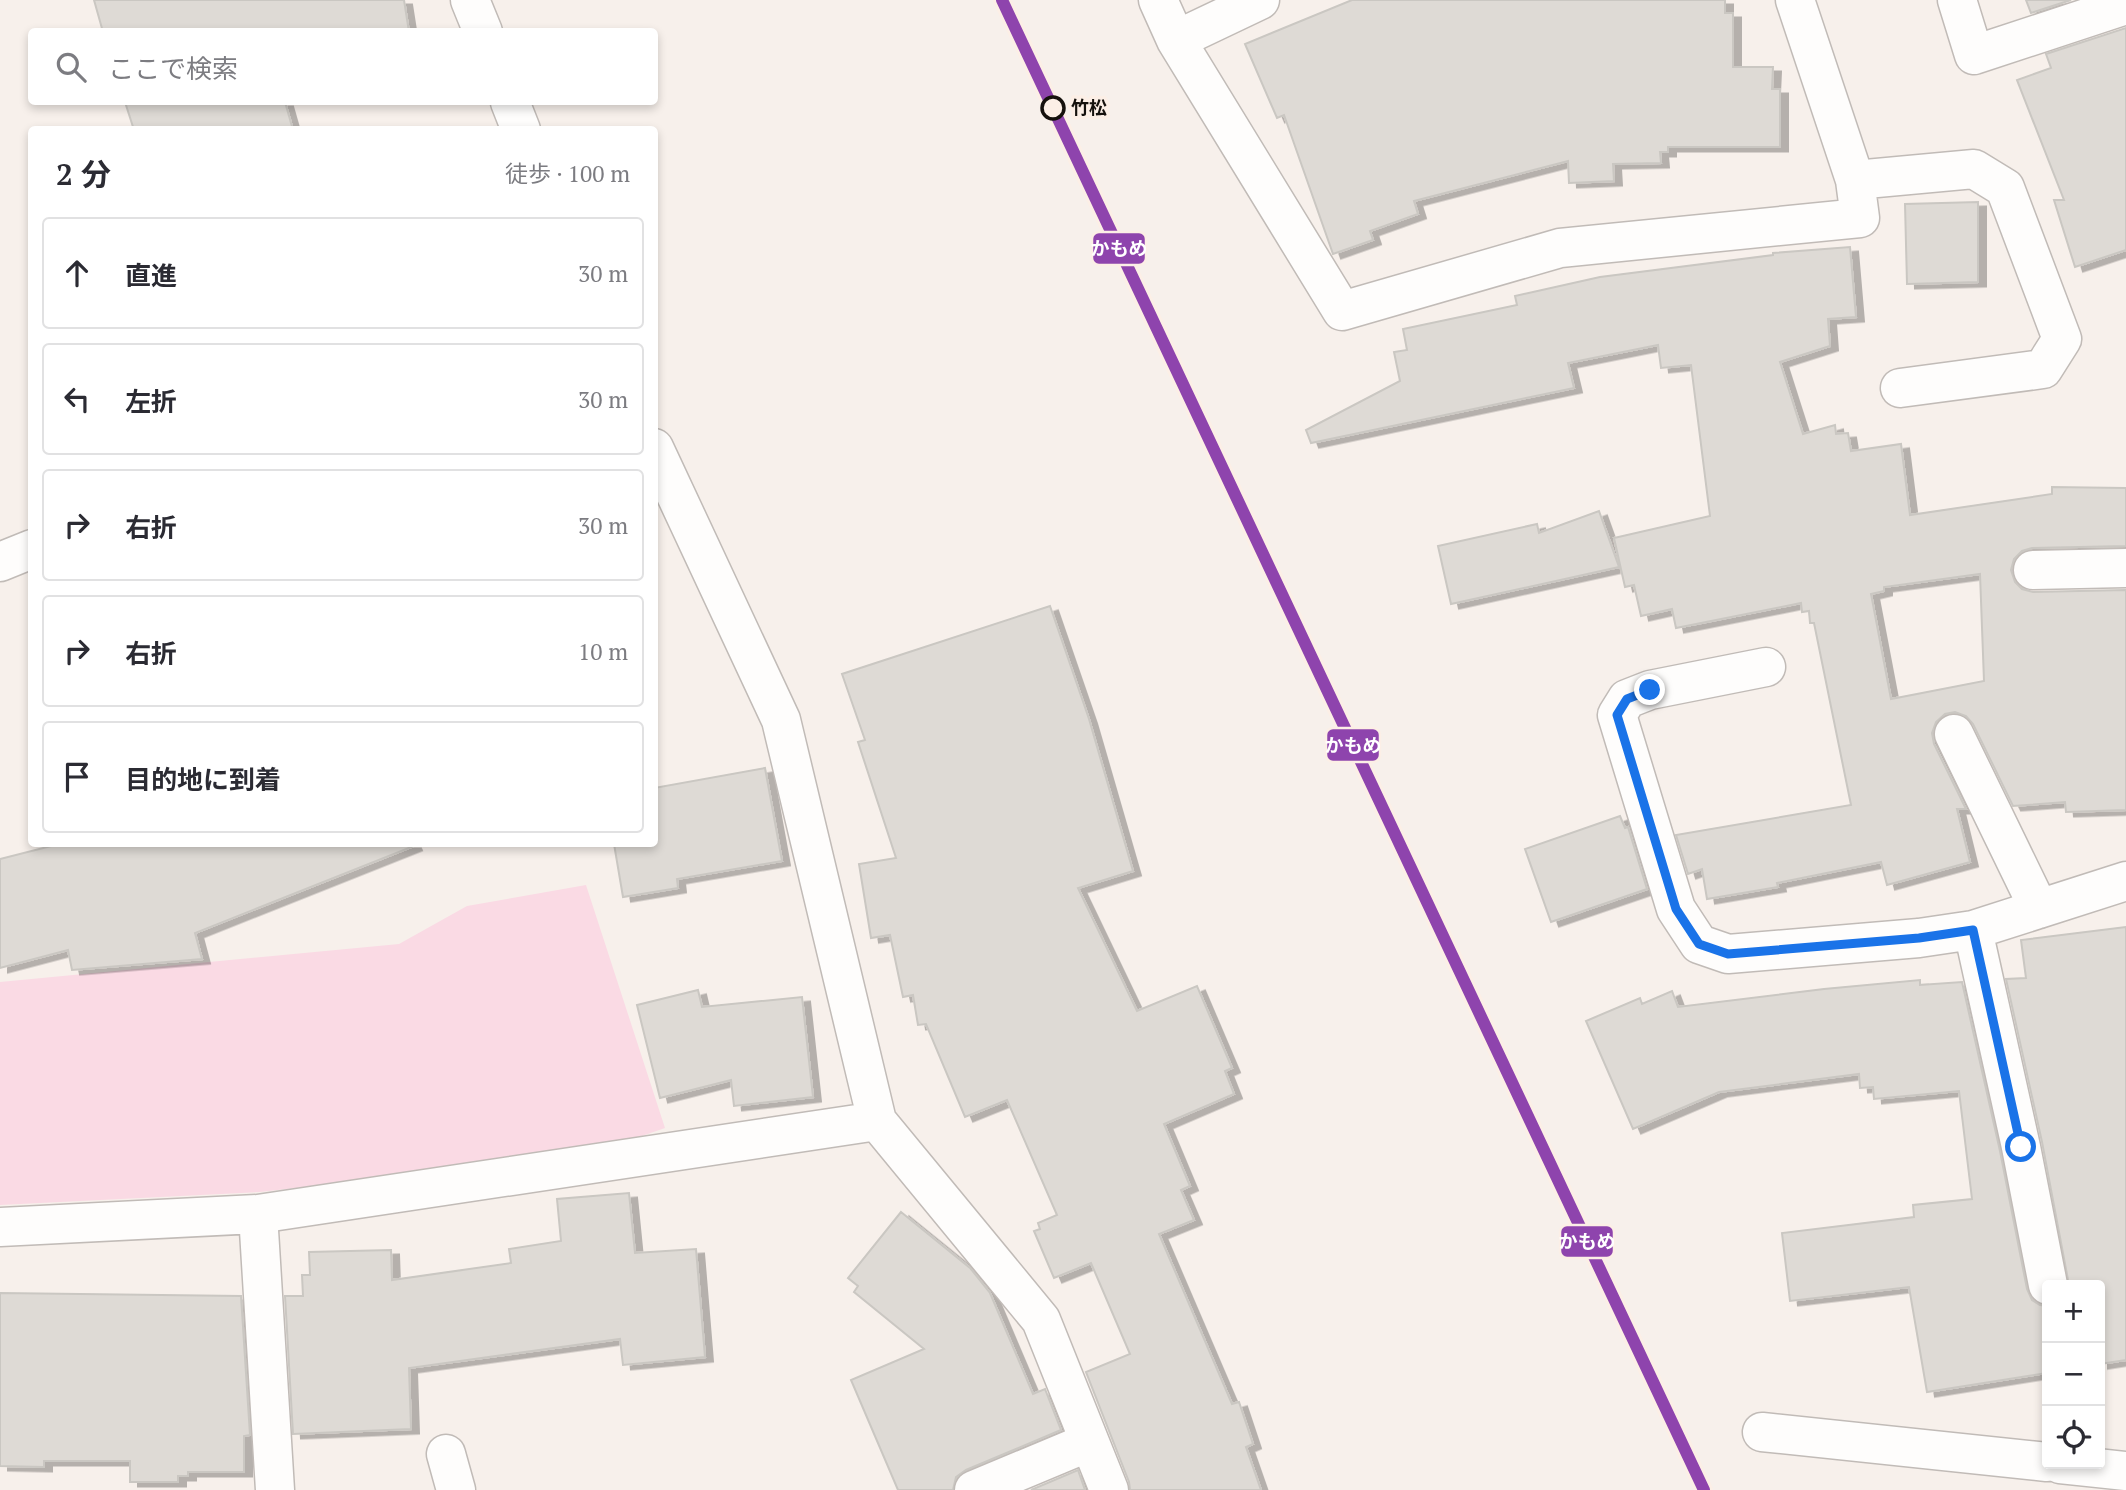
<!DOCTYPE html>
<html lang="ja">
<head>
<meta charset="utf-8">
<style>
	body { margin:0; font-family:"PT Serif","Noto Sans JP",serif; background:#f7f7f7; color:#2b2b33 }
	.controls { position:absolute; right:21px; bottom:21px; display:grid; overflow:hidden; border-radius:7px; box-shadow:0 4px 10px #0003 }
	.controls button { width:63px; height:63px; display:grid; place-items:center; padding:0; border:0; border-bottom:2px solid #e1e1e2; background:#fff; color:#2b2b33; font:35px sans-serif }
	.stop { position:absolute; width:21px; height:21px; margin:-16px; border:5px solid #1a73e8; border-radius:50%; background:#fff }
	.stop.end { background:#1a73e8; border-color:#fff; box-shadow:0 2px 7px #0008 }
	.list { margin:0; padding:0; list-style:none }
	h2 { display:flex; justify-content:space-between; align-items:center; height:91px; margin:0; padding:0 28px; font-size:30px }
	h2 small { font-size:23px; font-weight:400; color:#7c7c81 }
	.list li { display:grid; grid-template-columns:46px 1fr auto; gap:21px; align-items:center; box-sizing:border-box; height:112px; margin:0 14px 14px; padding:0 14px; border:2px solid #e1e1e2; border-radius:7px }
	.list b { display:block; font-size:26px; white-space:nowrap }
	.list em { font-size:23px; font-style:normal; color:#7c7c81 }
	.icon { flex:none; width:38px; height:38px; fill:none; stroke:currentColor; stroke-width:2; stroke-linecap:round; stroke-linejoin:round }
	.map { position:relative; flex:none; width:2126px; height:1490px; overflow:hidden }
	.search { position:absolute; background:#fff; box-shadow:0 4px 10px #0003; left:28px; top:28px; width:630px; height:77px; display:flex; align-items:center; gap:18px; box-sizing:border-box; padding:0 24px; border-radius:7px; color:#7c7c81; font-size:26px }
	.panel { position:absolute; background:#fff; box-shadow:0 4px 10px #0003; left:28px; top:126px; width:630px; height:721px; border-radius:7px }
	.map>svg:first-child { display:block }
	.green { fill:#fadae4 }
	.building { fill:#dedad5; stroke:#cac7c2; stroke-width:2; fill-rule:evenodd; filter:url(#shadow) }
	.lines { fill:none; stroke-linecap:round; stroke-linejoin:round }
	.minor-casing { stroke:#c1bbb7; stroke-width:41 }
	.major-casing { stroke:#c1bbb7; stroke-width:41 }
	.minor { stroke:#fefdfc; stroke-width:38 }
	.major { stroke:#fefdfc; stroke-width:38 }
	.rail-1-casing { stroke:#fcefe6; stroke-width:18 }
	.rail-1 { stroke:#8e44ad; stroke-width:12 }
	.route { stroke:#1a73e8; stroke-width:9 }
	.stop-dot { fill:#fcefe6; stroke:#15110d; stroke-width:3.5 }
	.labels { text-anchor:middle; stroke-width:7; stroke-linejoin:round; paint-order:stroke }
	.stop-label { font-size:18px; font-weight:bold; fill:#15110d; stroke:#fcefe6; text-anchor:start }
	.line-badge { stroke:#fcefe6; stroke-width:2.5 }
	.badge-label { font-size:19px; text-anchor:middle; font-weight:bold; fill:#fff }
</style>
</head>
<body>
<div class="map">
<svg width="2126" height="1490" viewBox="0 0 2126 1490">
	<defs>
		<filter id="shadow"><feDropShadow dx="8" dy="4.5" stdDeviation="0" flood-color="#0004"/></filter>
	</defs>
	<rect width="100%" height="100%" fill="#f7f0eb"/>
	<path class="green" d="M586 885 665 1128 587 1155 260 1192 0 1205V982L399 944 467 906Z"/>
	<path class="building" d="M94 0H404L409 32H103Z
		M1352 0H1725V13H1733V67H1773L1772 89H1780V147H1668V152H1660L1661 163 1613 164 1614 181 1569 183 1568 161 1414 201 1418 214 1370 231 1373 240 1333 254 1284 115 1277 118 1245 44Z
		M2026 0H2071L2031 13Z
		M2126 28V250L2075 267 2054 200H2064L2017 80 2051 68 2046 54Z
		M125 102H285L293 130H134Z
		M1978 202V282L1907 284 1905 204Z
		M1850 247 1856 317 1828 319 1830 346 1780 362 1803 434 1835 425 1836 434 1848 433 1851 451 1901 444 1910 515 2052 494V487L2126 488V546L2032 548 2022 551 2014 559 2011 570 2015 582 2022 589 2033 592 2126 590V810L2066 812 2065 802 2013 806 1973 724 1966 716 1955 712 1945 714 1936 722 1932 733 1934 744 1966 809H1957L1970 862 1887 885 1881 862 1777 883 1778 887 1707 899 1702 869 1688 874 1676 835 1851 805 1814 623H1810L1809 611 1802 612 1801 603 1676 628 1672 609 1641 616 1634 585 1625 587 1614 538 1710 516 1691 365 1661 368 1658 345 1568 363 1574 388 1311 443 1306 430 1400 381 1394 352 1407 350 1403 329 1517 305 1515 296 1600 277 1773 255V253ZM1980 574 1984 681 1891 699 1871 594 1884 591V587Z
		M1599 511 1619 567 1451 604 1438 546 1537 524 1539 533Z
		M1050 606 1089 719 1133 871 1078 888 1137 1011 1197 986 1232 1068 1225 1071 1234 1094 1164 1124 1190 1186 1181 1190 1194 1220 1159 1234 1232 1404 1239 1402 1253 1444 1246 1447 1261 1490H1130L1129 1482 1086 1372 1130 1354 1091 1263 1054 1278 1034 1231 1040 1229 1038 1223 1057 1215 1007 1100 965 1117 926 1024 918 1025 913 995 903 997 890 935 871 938 859 864 896 858 858 742 865 740 842 674Z
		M765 768 782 861 677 879 678 888 623 897 614 844H654V788Z
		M1620 816 1625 828 1628 827 1647 889 1551 922 1525 849Z
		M59 844H413L414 846 195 933 202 959 72 970 68 950 0 968V859Z
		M2126 927V1360L2100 1364V1285H2069L2042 1142 2006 979 2026 978 2021 940Z
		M1920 980V985L1962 982 2000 1151 2027 1289 2032 1300 2040 1305 2047 1306V1373L1927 1392 1909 1287 1790 1301 1782 1233 1914 1217 1913 1205 1972 1199 1959 1091 1874 1099 1873 1087 1860 1088 1859 1074 1719 1092 1633 1129 1586 1021 1640 998 1642 1004 1672 991 1678 1007 1824 989Z
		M698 990 702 1007 802 997 813 1097 734 1106 731 1080 660 1098 637 1005Z
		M629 1193 635 1253 696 1249 705 1357 623 1365 620 1339 409 1368 411 1429 293 1434 285 1296H303L302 1275H310L309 1252 391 1250 392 1280 511 1263 509 1249 561 1241 557 1199Z
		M901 1212 970 1268 990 1293 1033 1394 1045 1389 1061 1430 966 1470 956 1477 953 1490H898L851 1380 924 1349 854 1292 858 1286 848 1278Z
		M0 1293 241 1296 250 1435 244 1436V1472H188V1476H178V1482H130V1461H44V1467L0 1466Z
		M1078 1470 1085 1490H1031Z"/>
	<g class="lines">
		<g class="minor-casing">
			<path id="minor" d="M1158 0 1176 40 1342 311 1560 248 1860 218 1855 180 1795 0
				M1957 0 1974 55 2126 5
				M1176 40 1260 0
				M1855 180 1974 169 2005 188 2062 339 2043 369 1900 388
				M654 448 781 720 877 1121 1041 1320 1109 1490
				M0 562 32 549
				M2033 570 2126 568
				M1766 667 1650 690 1627 699 1617 715 1676 909 1699 944 1728 954 1919 938 1973 930 2126 881
				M1954 734 2039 909
				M1973 930 2021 1147 2048 1285
				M258 1214 275 1490
				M0 1227 258 1214 877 1121
				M1762 1432 2047 1462
				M446 1454 456 1490
				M2060 1464 2126 1471
				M974 1490 1089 1442"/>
		</g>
		<g class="major-casing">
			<path id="major" d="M470 0 483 32
				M510 102 521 130"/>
		</g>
		<use href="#minor" class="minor"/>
		<use href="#major" class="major"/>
		<g class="rail-1-casing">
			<path id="rail-1" d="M1002 0 1704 1490"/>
		</g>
		<use href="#rail-1" class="rail-1"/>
	</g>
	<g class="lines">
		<path class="route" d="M1650 690 1627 699 1617 715 1676 909 1699 944 1728 954 1919 938 1973 930 2021 1147"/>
	</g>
	<circle class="stop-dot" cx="1053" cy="108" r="11"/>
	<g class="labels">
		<g class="stop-label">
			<text x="1071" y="114">竹松</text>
		</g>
	</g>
	<g class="line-badge">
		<rect x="1092" y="232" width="54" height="33" rx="7" fill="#8e44ad"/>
		<rect x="1326" y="728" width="54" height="34" rx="7" fill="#8e44ad"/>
		<rect x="1560" y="1225" width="54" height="33" rx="7" fill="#8e44ad"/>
	</g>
	<g class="badge-label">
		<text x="1119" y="255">かもめ</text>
		<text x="1353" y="752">かもめ</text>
		<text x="1587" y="1248">かもめ</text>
	</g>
</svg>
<div class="controls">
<button>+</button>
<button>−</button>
<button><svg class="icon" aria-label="locate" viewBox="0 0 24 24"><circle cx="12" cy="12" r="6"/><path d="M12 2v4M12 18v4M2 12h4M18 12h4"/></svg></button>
</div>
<div class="stop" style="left:2021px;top:1147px"></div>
<div class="stop end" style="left:1650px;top:690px"></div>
<div class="search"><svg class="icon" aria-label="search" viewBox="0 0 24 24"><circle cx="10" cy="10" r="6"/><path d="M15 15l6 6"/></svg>ここで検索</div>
<section class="panel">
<h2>2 分<small>徒歩 · 100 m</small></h2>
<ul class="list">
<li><svg class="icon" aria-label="ahead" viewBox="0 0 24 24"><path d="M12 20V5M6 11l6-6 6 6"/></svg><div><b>直進</b></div><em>30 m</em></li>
<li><svg class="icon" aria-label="left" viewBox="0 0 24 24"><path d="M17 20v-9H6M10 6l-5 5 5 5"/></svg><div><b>左折</b></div><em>30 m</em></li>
<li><svg class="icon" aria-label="right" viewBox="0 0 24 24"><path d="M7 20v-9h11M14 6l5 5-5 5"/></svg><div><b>右折</b></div><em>30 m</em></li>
<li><svg class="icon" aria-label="right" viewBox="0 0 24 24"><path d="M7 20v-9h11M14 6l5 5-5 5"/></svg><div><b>右折</b></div><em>10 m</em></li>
<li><svg class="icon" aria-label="arrive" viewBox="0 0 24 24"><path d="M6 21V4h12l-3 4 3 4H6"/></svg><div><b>目的地に到着</b></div></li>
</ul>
</section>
</div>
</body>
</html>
